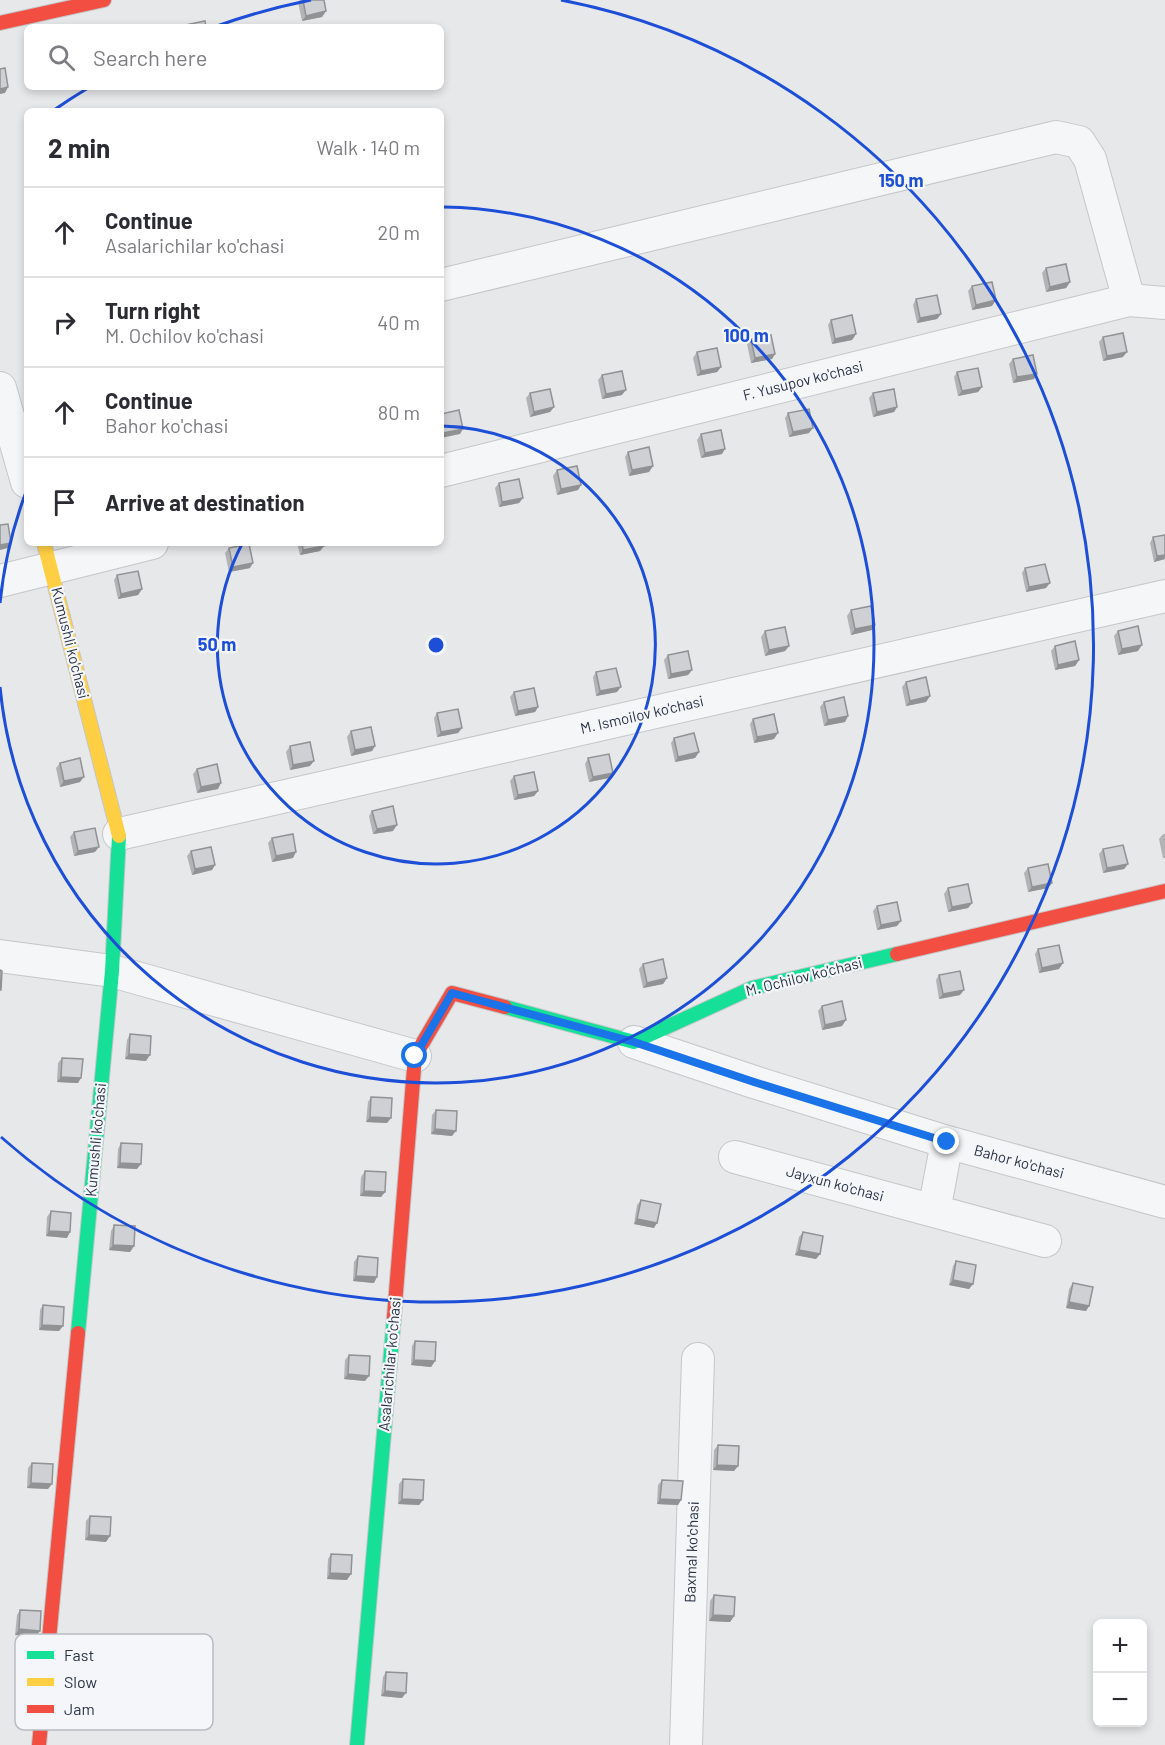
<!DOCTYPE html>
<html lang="en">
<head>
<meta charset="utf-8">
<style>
	body { margin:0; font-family:Barlow,sans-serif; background:#f2f2f3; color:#2b2b33 }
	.controls { position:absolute; right:18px; bottom:18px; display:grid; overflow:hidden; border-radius:9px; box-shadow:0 3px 9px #0003 }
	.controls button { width:54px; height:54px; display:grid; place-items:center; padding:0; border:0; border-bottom:2px solid #e1e1e2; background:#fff; color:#2b2b33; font:30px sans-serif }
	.stop { position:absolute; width:18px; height:18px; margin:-14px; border:4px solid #1a73e8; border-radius:50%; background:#fff }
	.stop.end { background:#1a73e8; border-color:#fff; box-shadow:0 2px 6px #0008 }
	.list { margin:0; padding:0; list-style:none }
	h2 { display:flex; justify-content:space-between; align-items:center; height:78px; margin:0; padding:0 24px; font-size:26px }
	h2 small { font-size:20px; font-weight:400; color:#7c7c81 }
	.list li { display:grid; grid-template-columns:39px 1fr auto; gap:18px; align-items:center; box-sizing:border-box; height:90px; padding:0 24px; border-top:2px solid #e1e1e2 }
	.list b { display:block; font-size:22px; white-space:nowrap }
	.list p { margin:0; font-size:20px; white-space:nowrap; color:#7c7c81 }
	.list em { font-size:20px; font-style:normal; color:#7c7c81 }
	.icon { flex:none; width:33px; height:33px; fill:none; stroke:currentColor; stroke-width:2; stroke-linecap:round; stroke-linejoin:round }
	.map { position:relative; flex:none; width:1165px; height:1745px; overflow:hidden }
	.search { position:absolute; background:#fff; box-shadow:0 3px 9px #0003; left:24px; top:24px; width:420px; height:66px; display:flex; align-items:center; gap:15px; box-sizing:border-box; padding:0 21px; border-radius:9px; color:#7c7c81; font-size:22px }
	.panel { position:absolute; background:#fff; box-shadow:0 3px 9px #0003; left:24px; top:108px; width:420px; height:438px; border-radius:9px }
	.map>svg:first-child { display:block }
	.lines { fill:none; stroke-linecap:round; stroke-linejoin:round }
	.street-casing { stroke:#c4c6c8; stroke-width:34 }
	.fast-casing { stroke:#c4c6c8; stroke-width:16 }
	.slow-casing { stroke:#c4c6c8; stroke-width:16 }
	.jam-casing { stroke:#c4c6c8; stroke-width:16 }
	.street { stroke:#f5f6f7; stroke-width:32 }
	.fast { stroke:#16e098; stroke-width:14 }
	.slow { stroke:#ffcf43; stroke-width:14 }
	.jam { stroke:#f24e42; stroke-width:14 }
	.wall { fill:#b1b3b5 }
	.shaded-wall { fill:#909294 }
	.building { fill:#ced0d3; stroke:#909294; stroke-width:1.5 }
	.route { stroke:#1a73e8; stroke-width:8 }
	.ring { fill:none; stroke:#1d4ed8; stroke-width:3 }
	.labels { text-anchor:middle; stroke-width:4.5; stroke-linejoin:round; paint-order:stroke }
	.street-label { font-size:15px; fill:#2b3445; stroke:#f4f6f9 }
	.key { fill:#f4f6f9; stroke:#b8bcc3; stroke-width:1.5 }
	.key-label { font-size:16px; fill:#2b3445 }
	.centre { fill:#1d4ed8; stroke:#f4f6f9; stroke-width:3 }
	.ring-label { font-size:18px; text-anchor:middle; font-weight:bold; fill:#1d4ed8; stroke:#f4f6f9; stroke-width:4.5; stroke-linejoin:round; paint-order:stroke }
</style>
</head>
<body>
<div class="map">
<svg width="1165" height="1745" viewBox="0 0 1165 1745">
	<rect width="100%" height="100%" fill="#e6e8ea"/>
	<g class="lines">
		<g class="street-casing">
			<path id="street" d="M441 285 1056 137 1079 142 1090 159 1129 300
				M0 388 27 482
				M441 471 1129 300 1165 303
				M0 581 152 543
				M119 834 1165 596
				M0 956 112 971 415 1056
				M634 1042 754 1082 947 1142 1165 1202
				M735 1157 934 1211 947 1142
				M934 1211 1045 1241
				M686 1745 698 1359"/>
		</g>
		<g class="fast-casing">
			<path id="fast" d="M505 1007 634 1042 752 988 897 954
				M78 1333 112 971 119 836
				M357 1745 394 1317"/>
		</g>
		<g class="slow-casing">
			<path id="slow" d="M44 543 119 836"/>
		</g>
		<g class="jam-casing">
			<path id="jam" d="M0 23 104 0
				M897 954 1165 891
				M394 1317 415 1056 452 993 505 1007
				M39 1745 78 1333"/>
		</g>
		<use href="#street" class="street"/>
		<use href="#fast" class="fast"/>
		<use href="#slow" class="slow"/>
		<use href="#jam" class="jam"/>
	</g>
	<path class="wall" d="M300 0H324L326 11 322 17 302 21 298 2Z
		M1046 268 1070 282 1066 288 1046 292 1042 273Z
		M972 286 992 306 972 310 968 291Z
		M916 299 941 314 937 319 917 323 913 305Z
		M831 320 856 334 852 340 832 344 828 325Z
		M1103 337 1123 357 1103 361 1099 342Z
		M751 339 775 354 772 359 751 363 747 344Z
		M697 352 721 367 717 372 697 376 693 358Z
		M1013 359 1034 379 1013 383 1009 364Z
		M957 372 982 387 978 392 958 396 954 377Z
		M602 375 622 395 602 399 598 380Z
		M530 393 554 407 550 412 530 417 526 398Z
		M873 393 897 407 894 412 873 417 869 398Z
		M788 413 809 433 789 437 785 418Z
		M701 434 722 454 701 458 697 440Z
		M628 452 653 466 649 472 629 476 625 457Z
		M557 470 581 485 578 490 557 495 553 476Z
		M499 483 523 498 519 503 499 507 495 488Z
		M1153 537 1165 559 1154 562 1150 543Z
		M297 543H323L324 546 320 551 300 555Z
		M229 548 250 568 229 572 225 553Z
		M1025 568 1046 588 1026 592 1022 573Z
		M117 575 142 589 138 595 118 599 114 580Z
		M851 610 872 630 851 635 847 616Z
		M765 631 789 646 785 651 765 656 761 637Z
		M1118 631 1138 651 1118 655 1114 636Z
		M1055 646 1079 660 1075 666 1055 670 1051 651Z
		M668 655 692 670 688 675 668 679 664 660Z
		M596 672 617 692 596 696 593 677Z
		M906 682 930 696 926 702 906 706 902 687Z
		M514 692 538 707 535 712 515 716 510 697Z
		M824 702 848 716 845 722 824 726 820 707Z
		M437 713 462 728 458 733 437 737 434 718Z
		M753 719 774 739 754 743 750 724Z
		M351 731 375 746 372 751 351 756 347 737Z
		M674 738 699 752 695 758 675 762 671 743Z
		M290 746 310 766 290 770 286 752Z
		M588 758 613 773 609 778 589 782 585 764Z
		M60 763 80 782 60 787 56 768Z
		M197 769 218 789 197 793 193 774Z
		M514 776 538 791 534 796 514 800 510 781Z
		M372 811 393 831 373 834 369 816Z
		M74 832 95 852 74 856 70 837Z
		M1163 834H1165V858H1163L1159 839Z
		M272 838 293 858 272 862 268 843Z
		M1103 849 1128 864 1124 869 1103 873 1099 854Z
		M191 851 215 865 212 870 192 875 187 856Z
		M1028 868 1052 883 1048 888 1028 892 1024 873Z
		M948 888 972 903 968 908 948 912 944 894Z
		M877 906 897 926 877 930 873 911Z
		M1038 949 1059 969 1039 973 1035 954Z
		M643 964 667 978 663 984 643 988 639 969Z
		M939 975 960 995 939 999 936 980Z
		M822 1006 842 1026 822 1030 818 1011Z
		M130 1034 146 1061 125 1059 127 1040Z
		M62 1058 78 1083 57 1082 58 1063Z
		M371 1097 391 1118 387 1123 366 1122 368 1102Z
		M436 1110 452 1136 431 1134 432 1115Z
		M121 1143 137 1169 117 1168 118 1149Z
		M365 1171 385 1192 381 1197 360 1196 361 1177Z
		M641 1200 654 1228 634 1224 637 1205Z
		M51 1211 67 1238 46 1236 47 1217Z
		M114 1225 134 1246 130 1252 109 1250 111 1231Z
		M803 1232 820 1254 816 1259 795 1255 799 1237Z
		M358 1256 374 1283 353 1281 354 1262Z
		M956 1261 973 1284 969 1289 949 1285 953 1266Z
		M1073 1283 1089 1306 1086 1311 1066 1308 1069 1289Z
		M43 1305 63 1326 59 1331 39 1330 40 1310Z
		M415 1341 435 1361 431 1367 411 1365 412 1346Z
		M349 1355 365 1381 344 1379 345 1360Z
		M718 1445 738 1466 734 1471 713 1470 714 1450Z
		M32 1463 48 1489 27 1488 28 1468Z
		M403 1479 423 1500 419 1505 398 1504 399 1484Z
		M662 1480 681 1500 678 1505 657 1504 658 1485Z
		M90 1516 106 1542 85 1540 86 1521Z
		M331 1554 347 1580 327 1579 328 1559Z
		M714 1595 734 1616 730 1622 709 1621 710 1601Z
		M20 1610 40 1631 36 1636 15 1635 17 1615Z
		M80 1639 96 1665 75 1664 76 1644Z
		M386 1672 402 1698 381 1696 383 1677Z"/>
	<path class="shaded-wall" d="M326 11 322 17 302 21 306 16Z
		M8 87 5 93 0 94V89Z
		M1070 282 1066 288 1046 292 1050 287Z
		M996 300 992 306 972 310 976 305Z
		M941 314 937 319 917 323 920 318Z
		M856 334 852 340 832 344 835 339Z
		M1127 352 1123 357 1103 361 1107 356Z
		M775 354 772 359 751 363 755 358Z
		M721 367 717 372 697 376 701 371Z
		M1037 374 1034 379 1013 383 1017 377Z
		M982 387 978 392 958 396 962 391Z
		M626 390 622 395 602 399 606 394Z
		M554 407 550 412 530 417 534 412Z
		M897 407 894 412 873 417 877 412Z
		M813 428 809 433 789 437 793 432Z
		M463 429 460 434 441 438V436L443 433Z
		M725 449 722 454 701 458 705 453Z
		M653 466 649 472 629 476 632 470Z
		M581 485 578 490 557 495 561 489Z
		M523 498 519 503 499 507 502 502Z
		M11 543 8 548 0 550V545Z
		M324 546 320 551 300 555 303 550Z
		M1165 555V559L1154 562 1157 556Z
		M253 563 250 568 229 572 233 567Z
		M1050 583 1046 588 1026 592 1029 587Z
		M142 589 138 595 118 599 121 594Z
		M875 625 872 630 851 635 855 629Z
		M1142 645 1138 651 1118 655 1122 649Z
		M789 646 785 651 765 656 769 650Z
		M1079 660 1075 666 1055 670 1058 665Z
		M692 670 688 675 668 679 671 674Z
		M621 687 617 692 596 696 600 691Z
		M930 696 926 702 906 706 910 701Z
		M538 707 535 712 515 716 518 711Z
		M848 716 845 722 824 726 828 720Z
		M462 728 458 733 437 737 441 732Z
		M778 733 774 739 754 743 757 737Z
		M375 746 372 751 351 756 355 750Z
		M699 752 695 758 675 762 678 757Z
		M314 761 310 766 290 770 293 765Z
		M613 773 609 778 589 782 593 777Z
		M84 777 80 782 60 787 64 781Z
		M221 783 218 789 197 793 201 787Z
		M538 791 534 796 514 800 518 795Z
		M397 825 393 831 373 834 377 829Z
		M99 847 95 852 74 856 78 851Z
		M296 852 293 858 272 862 276 856Z
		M1128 864 1124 869 1103 873 1107 868Z
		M215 865 212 870 192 875 195 869Z
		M1052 883 1048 888 1028 892 1032 887Z
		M972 903 968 908 948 912 952 907Z
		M901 921 897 926 877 930 881 925Z
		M1063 963 1059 969 1039 973 1042 968Z
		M667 978 663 984 643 988 647 983Z
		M964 990 960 995 939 999 943 994Z
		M846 1020 842 1026 822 1030 825 1025Z
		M129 1054 150 1055 146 1061 125 1059Z
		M61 1077 81 1078 78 1083 57 1082Z
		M370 1117 391 1118 387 1123 366 1122Z
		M435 1129 456 1131 452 1136 431 1134Z
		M120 1163 141 1164 137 1169 117 1168Z
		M364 1191 385 1192 381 1197 360 1196Z
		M637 1219 657 1223 654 1228 634 1224Z
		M49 1231 70 1232 67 1238 46 1236Z
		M113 1245 134 1246 130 1252 109 1250Z
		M799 1250 820 1254 816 1259 795 1255Z
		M356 1276 377 1277 374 1283 353 1281Z
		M953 1280 973 1284 969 1289 949 1285Z
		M1069 1302 1089 1306 1086 1311 1066 1308Z
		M42 1325 63 1326 59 1331 39 1330Z
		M414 1360 435 1361 431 1367 411 1365Z
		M348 1374 369 1376 365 1381 344 1379Z
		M717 1465 738 1466 734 1471 713 1470Z
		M31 1483 52 1484 48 1489 27 1488Z
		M402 1499 423 1500 419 1505 398 1504Z
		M660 1499 681 1500 678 1505 657 1504Z
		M89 1535 110 1536 106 1542 85 1540Z
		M330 1573 351 1574 347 1580 327 1579Z
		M713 1615 734 1616 730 1622 709 1621Z
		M19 1629 40 1631 36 1636 15 1635Z
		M79 1659H100L96 1665 75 1664Z
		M385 1691 406 1693 402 1698 381 1696Z"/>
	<path class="building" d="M303 0H324L326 11 306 16Z
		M205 21 206 27H185V25Z
		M5 68 8 87 0 89V69Z
		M1066 264 1070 282 1050 287 1046 268Z
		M992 282 996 300 976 305 972 286Z
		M937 295 941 314 920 318 916 299Z
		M852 315 856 334 835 339 831 320Z
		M1123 333 1127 352 1107 356 1103 337Z
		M771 335 775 354 755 358 751 339Z
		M717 348 721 367 701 371 697 352Z
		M1033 355 1037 374 1017 377 1013 359Z
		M978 368 982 387 962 391 957 372Z
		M622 371 626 390 606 394 602 375Z
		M550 389 554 407 534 412 530 393Z
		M894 389 897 407 877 412 873 393Z
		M809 409 813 428 793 432 788 413Z
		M459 410 463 429 443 433 441 423V414Z
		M721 430 725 449 705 453 701 434Z
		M649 447 653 466 632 470 628 452Z
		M577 466 581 485 561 489 557 470Z
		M519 479 523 498 502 502 499 483Z
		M8 524 11 543 0 545V525Z
		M1165 535V555L1157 556 1153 537Z
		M302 543H323L324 546 303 550Z
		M249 544 253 563 233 567 229 548Z
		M1045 564 1050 583 1029 587 1025 568Z
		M138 571 142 589 121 594 117 575Z
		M871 606 875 625 855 629 851 610Z
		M1138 626 1142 645 1122 649 1118 631Z
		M785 627 789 646 769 650 765 631Z
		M1075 641 1079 660 1058 665 1055 646Z
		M688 651 692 670 671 674 668 655Z
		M616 668 621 687 600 691 596 672Z
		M926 677 930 696 910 701 906 682Z
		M534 688 538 707 518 711 514 692Z
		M844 697 848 716 828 720 824 702Z
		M458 709 462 728 441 732 437 713Z
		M774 714 778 733 757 737 753 719Z
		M371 727 375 746 355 750 351 731Z
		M694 733 699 752 678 757 674 738Z
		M310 742 314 761 293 765 290 746Z
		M609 754 613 773 593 777 588 758Z
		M80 758 84 777 64 781 60 763Z
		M217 764 221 783 201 787 197 769Z
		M534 772 538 791 518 795 514 776Z
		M393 806 397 825 377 829 372 811Z
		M95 828 99 847 78 851 74 832Z
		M293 834 296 852 276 856 272 838Z
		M1123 845 1128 864 1107 868 1103 849Z
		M211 847 215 865 195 869 191 851Z
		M1048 864 1052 883 1032 887 1028 868Z
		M968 884 972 903 952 907 948 888Z
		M897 902 901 921 881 925 877 906Z
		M1059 945 1063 963 1042 968 1038 949Z
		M663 959 667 978 647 983 643 964Z
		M0 970 2 971 1 990H0Z
		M960 971 964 990 943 994 939 975Z
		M842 1001 846 1020 825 1025 822 1006Z
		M130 1034 151 1036 150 1055 129 1054Z
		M62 1058 83 1059 81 1078 61 1077Z
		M371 1097 392 1098 391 1118 370 1117Z
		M436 1110 457 1111 456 1131 435 1129Z
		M121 1143 142 1144 141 1164 120 1163Z
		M365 1171 386 1172 385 1192 364 1191Z
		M641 1200 661 1204 657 1223 637 1219Z
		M51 1211 71 1213 70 1232 49 1231Z
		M114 1225 135 1226 134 1246 113 1245Z
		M803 1232 823 1236 820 1254 799 1250Z
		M358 1256 378 1258 377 1277 356 1276Z
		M956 1261 976 1265 973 1284 953 1280Z
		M1073 1283 1093 1287 1089 1306 1069 1302Z
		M43 1305 64 1307 63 1326 42 1325Z
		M415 1341 436 1342 435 1361 414 1360Z
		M349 1355 370 1356 369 1376 348 1374Z
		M718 1445 739 1446 738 1466 717 1465Z
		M32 1463 53 1464 52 1484 31 1483Z
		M403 1479 424 1480 423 1500 402 1499Z
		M662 1480 683 1481 681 1500 660 1499Z
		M90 1516 111 1517 110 1536 89 1535Z
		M331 1554 352 1555 351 1574 330 1573Z
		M714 1595 735 1597 734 1616 713 1615Z
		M20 1610 41 1611 40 1631 19 1629Z
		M386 1672 407 1673 406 1693 385 1691Z"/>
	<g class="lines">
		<path class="route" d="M415 1056 452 993 634 1042 754 1082 947 1142"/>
	</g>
	<g class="ring">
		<path d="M442 426A219 219 0 1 1 242 544"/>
		<path d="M0 603A438 438 0 0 1 26 492M444 207A438 438 0 1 1 0 687"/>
		<path d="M54 110A657 657 0 0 1 88 88M217 26A657 657 0 0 1 311 0M561 0A657 657 0 1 1 1 1137"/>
	</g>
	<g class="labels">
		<g class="street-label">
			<text transform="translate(803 381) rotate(-14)" y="5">F. Yusupov ko'chasi</text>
			<text transform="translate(70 643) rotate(76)" y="5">Kumushli ko'chasi</text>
			<text transform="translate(642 715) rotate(-13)" y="5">M. Ismoilov ko'chasi</text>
			<text transform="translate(804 977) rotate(-14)" y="5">M. Ochilov ko'chasi</text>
			<text transform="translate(96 1140) rotate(-85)" y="5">Kumushli ko'chasi</text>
			<text transform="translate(1019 1162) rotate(15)" y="5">Bahor ko'chasi</text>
			<text transform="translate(835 1184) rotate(15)" y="5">Jayxun ko'chasi</text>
			<text transform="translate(390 1364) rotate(-85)" y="5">Asalarichilar ko'chasi</text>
			<text transform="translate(692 1552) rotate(-88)" y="5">Baxmal ko'chasi</text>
		</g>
	</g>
	<rect x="15" y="1634" width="198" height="96" rx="9" class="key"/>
	<rect x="27" y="1651" width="27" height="8" fill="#16e098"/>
	<rect x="27" y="1678" width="27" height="8" fill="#ffcf43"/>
	<rect x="27" y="1705" width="27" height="8" fill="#f24e42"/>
	<g class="key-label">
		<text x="64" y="1661">Fast</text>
		<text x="64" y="1688">Slow</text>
		<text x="64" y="1715">Jam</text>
	</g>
	<circle cx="436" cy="645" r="9" class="centre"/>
	<g class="ring-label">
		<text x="901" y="187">150 m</text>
		<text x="746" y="342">100 m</text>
		<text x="217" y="651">50 m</text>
	</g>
</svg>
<div class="controls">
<button>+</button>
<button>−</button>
</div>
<div class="stop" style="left:415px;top:1056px"></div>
<div class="stop end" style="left:947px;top:1142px"></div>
<div class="search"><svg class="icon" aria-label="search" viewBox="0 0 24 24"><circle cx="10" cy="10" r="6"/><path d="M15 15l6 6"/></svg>Search here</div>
<section class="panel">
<h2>2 min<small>Walk · 140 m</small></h2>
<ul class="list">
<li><svg class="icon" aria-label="ahead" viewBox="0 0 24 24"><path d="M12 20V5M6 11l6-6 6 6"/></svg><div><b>Continue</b><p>Asalarichilar ko'chasi</p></div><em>20 m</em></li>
<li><svg class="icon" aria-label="right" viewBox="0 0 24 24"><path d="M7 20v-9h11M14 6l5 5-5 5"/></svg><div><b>Turn right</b><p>M. Ochilov ko'chasi</p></div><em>40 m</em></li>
<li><svg class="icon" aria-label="ahead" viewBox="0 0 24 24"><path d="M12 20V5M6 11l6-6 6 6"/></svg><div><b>Continue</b><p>Bahor ko'chasi</p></div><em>80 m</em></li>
<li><svg class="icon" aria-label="arrive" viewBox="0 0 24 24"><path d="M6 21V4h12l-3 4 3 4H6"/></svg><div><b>Arrive at destination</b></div></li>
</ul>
</section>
</div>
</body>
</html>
